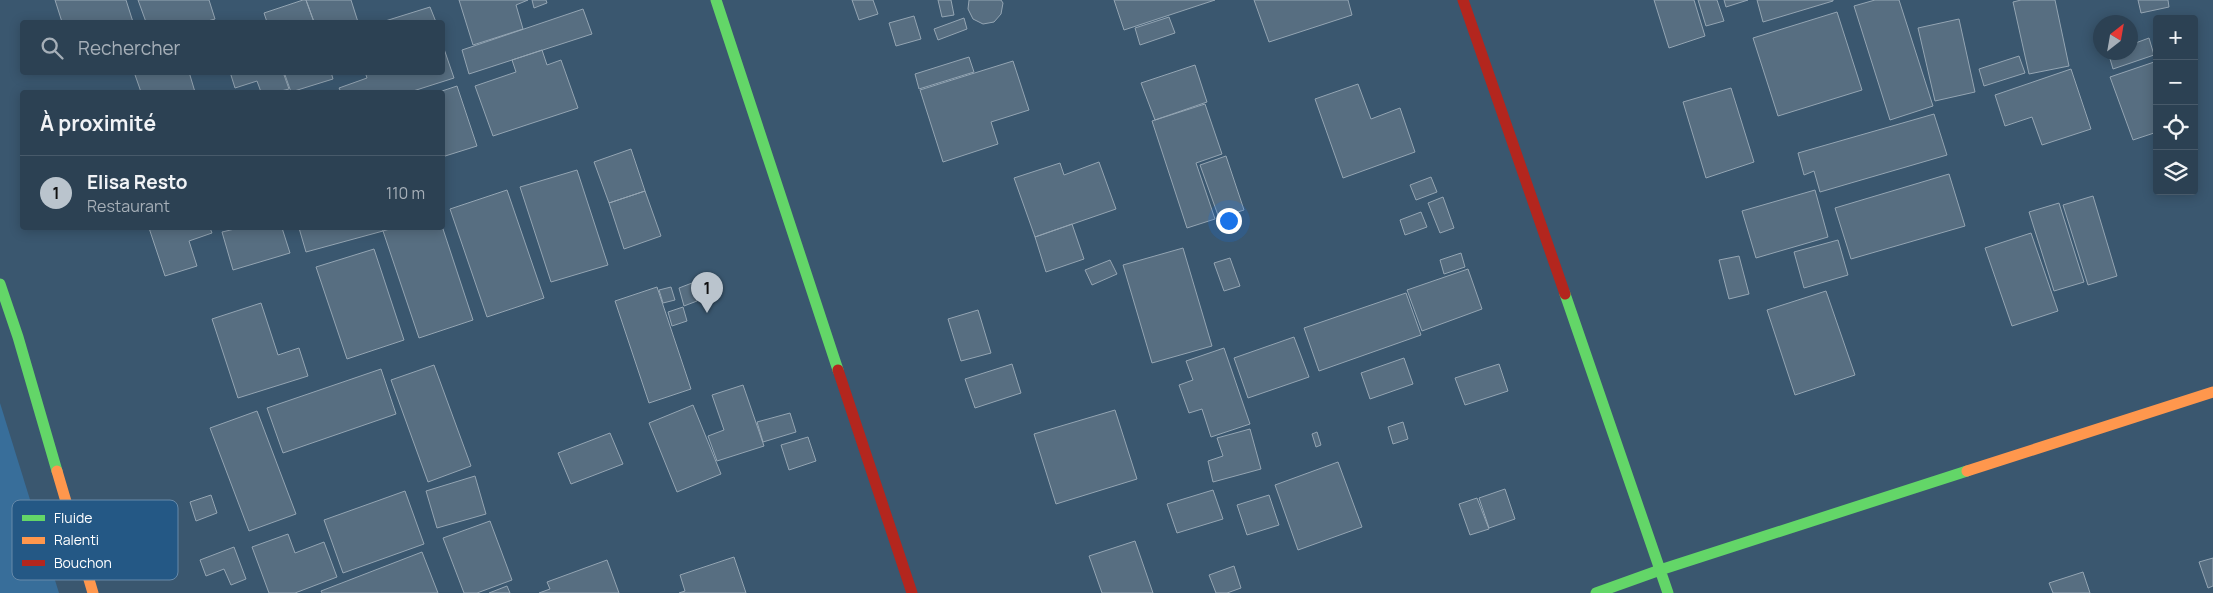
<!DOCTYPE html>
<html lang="fr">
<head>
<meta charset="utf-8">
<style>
	body { margin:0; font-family:Manrope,sans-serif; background:#34485a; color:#f1f3f6 }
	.controls { position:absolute; right:15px; top:15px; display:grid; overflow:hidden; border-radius:5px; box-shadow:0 2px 12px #0003 }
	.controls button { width:45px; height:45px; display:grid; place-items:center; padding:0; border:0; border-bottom:1px solid #485a6a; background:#2c4153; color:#f1f3f6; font:25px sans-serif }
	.compass { position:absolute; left:2093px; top:15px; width:45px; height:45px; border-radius:50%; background:#2c4153; box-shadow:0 2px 12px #0003; rotate:31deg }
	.you { position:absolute; left:1228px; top:220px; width:18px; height:18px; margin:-12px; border:4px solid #fff; border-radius:50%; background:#1a73e8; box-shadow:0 0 0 8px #1a73e833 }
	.badge { display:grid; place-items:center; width:32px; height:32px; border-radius:50%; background:#bac4cd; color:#111; font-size:16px; font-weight:700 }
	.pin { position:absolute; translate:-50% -41px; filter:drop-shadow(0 1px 2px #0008) }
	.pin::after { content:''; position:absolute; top:26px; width:18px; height:15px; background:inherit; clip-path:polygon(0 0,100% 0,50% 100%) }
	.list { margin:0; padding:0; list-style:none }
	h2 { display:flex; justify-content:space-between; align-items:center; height:65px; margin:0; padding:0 20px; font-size:21px }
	h2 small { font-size:16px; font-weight:400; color:#a6afb8 }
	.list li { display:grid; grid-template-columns:32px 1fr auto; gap:15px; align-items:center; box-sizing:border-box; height:75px; padding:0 20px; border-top:1px solid #485a6a }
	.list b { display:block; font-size:19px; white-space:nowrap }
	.list p { margin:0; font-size:16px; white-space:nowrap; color:#a6afb8 }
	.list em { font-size:16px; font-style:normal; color:#a6afb8 }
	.icon { flex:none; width:28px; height:28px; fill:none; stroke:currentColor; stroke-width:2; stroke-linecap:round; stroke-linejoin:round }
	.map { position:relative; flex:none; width:2213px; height:593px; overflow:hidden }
	.search { position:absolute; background:#2c4153; box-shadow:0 2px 12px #0003; left:20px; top:20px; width:425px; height:55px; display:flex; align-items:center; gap:12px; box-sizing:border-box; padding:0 18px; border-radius:5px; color:#a6afb8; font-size:19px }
	.panel { position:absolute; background:#2c4153; box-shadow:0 2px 12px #0003; left:20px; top:90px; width:425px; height:140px; border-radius:5px }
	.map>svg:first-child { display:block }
	.green { fill:#386e9a }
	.building { fill:#576e81; stroke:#94a5b3 }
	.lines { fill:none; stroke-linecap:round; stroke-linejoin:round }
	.fast { stroke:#63d668; stroke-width:11 }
	.slow { stroke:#ff974d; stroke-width:11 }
	.jam { stroke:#b3261e; stroke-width:11 }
	.key { fill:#245885; stroke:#668aaa; stroke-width:1 }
	.key-label { font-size:14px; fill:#fff }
</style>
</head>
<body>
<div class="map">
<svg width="2213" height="593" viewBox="0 0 2213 593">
	<rect width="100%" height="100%" fill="#3a576f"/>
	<path class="green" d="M0 403 59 593H0Z"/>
	<path class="building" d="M55 0H126L133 22H62Z
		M138 0H209L215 19 204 22H146Z
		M303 0H306L314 22H267L264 13Z
		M306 0H351L358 22H314Z
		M459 0H528L516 5 523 29 473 45Z
		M532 0H546L547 3 534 8Z
		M852 0H873L878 14 859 20Z
		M938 0H951L954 15 942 17Z
		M969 0H1001L1003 3 1001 14 994 22 983 24 973 19 968 9Z
		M1114 0H1215L1124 30Z
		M1254 0H1348L1352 15 1269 42Z
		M1654 0H1694L1705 36 1669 48Z
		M1698 0H1717L1724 21 1706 26Z
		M1724 0H1748L1726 7Z
		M1757 0H1833V1L1763 22Z
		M1875 0H1899L1933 106 1890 120 1854 6Z
		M2021 0H2055L2069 66 2029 74 2013 2Z
		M2138 0H2168L2169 7 2141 13Z
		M430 7 436 22H382Z
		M583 9 592 34 469 74 462 50Z
		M1837 12 1862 90 1778 116 1753 38Z
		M914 16 921 39 896 46 889 23Z
		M1169 17 1175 33 1140 45 1135 28Z
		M964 18 967 29 938 40 934 29Z
		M1959 19 1975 92 1935 101 1918 28Z
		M2149 38 2154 55 2113 69 2108 52H2130V45Z
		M442 43 454 78 410 92H341L339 88 367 78 365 72H442Z
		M542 50 547 65 561 60 578 108 493 136 475 86 516 72 512 60Z
		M2019 56 2025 73 1984 86 1979 69Z
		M969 57 974 72 919 89 915 74Z
		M1013 61 1029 110 991 122 998 144 943 162 920 90Z
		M2157 61V132L2133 140 2110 77Z
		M1195 65 1207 102 1155 120 1141 83Z
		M2071 69 2091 129 2042 145 2032 117 2005 126 1995 95Z
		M134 72H189L195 92H141Z
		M230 72H283L289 89 277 92H261L257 81 235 88Z
		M284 72H331L333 79 291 92Z
		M1358 84 1371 119 1400 108 1415 152 1343 178 1315 99Z
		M457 86 477 146 442 157V92H439Z
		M1731 88 1754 162 1706 178 1683 102Z
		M1205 104 1222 154 1196 163 1215 219 1187 228 1152 121Z
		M1934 114 1947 155 1820 192 1814 171 1804 175 1798 153Z
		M631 149 645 191 609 203 594 162Z
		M1226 156 1244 210 1219 218 1200 165Z
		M1099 162 1116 209 1035 237 1014 178 1060 163 1064 175Z
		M577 170 608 265 551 282 520 187Z
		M1949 174 1965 226 1851 259 1835 208Z
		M1431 177 1437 192 1416 200 1410 185Z
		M507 190 544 298 487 317 450 209Z
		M1815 190 1828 237 1756 258 1742 211Z
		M645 191 661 236 624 249 609 203Z
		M2093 196 2117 276 2088 285 2063 205Z
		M1443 197 1454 228 1440 233 1428 203Z
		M2059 203 2084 282 2054 291 2029 212Z
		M1421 212 1427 227 1405 235 1400 220Z
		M1072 224 1084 259 1046 272 1035 237Z
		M442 226 473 320 419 338 383 231 393 228Z
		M149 228H210L212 233 189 241 197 266 165 276Z
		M239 228H282L290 253 233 270 222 232Z
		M299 228H382L383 231 306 252Z
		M2031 233 2058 311 2012 326 1985 248Z
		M1838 240 1848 275 1804 288 1794 252Z
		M1183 248 1212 346 1152 363 1123 265Z
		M374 249 404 340 347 359 316 267Z
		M1461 253 1465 267 1444 274 1440 260Z
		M1739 256 1749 294 1729 299 1719 260Z
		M1230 258 1240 286 1224 291 1214 263Z
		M1110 260 1117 274 1092 285 1085 270Z
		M1468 269 1482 309 1422 331 1407 290Z
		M692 283 697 301 684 306 679 288Z
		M657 287 691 389 649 403 615 301Z
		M671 287 675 300 663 303 659 290Z
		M1826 291 1855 375 1795 395 1767 310Z
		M1406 293 1421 335 1319 371 1304 328Z
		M261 303 278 355 299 348 308 376 238 398 212 319Z
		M683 307 687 321 672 326 668 312Z
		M978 310 991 353 961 361 948 319Z
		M1294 337 1309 377 1248 398 1234 358Z
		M1224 348 1250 424 1211 437 1202 409 1189 413 1179 385 1193 380 1186 361Z
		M1404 358 1413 384 1370 399 1361 373Z
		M1012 364 1021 393 975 408 965 379Z
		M1499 364 1508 391 1465 405 1455 378Z
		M434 365 471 466 428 482 391 380Z
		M381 369 396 414 283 453 267 408Z
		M743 385 764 446 717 461 708 436 724 430 712 395Z
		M693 405 721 474 677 492 649 423Z
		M1115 410 1137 479 1056 504 1034 434Z
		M257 411 296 514 249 531 210 428Z
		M790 413 796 432 763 442 757 422Z
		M1403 422 1408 439 1393 444 1388 427Z
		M1250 429 1261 469 1213 482 1208 461 1223 456 1217 438Z
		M1317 432 1321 445 1316 447 1312 434Z
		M610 433 623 464 571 484 558 453Z
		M808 437 816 461 789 470 781 445Z
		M1338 462 1362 527 1298 550 1275 485Z
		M475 476 486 514 437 528 426 491Z
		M1505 489 1515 519 1489 528 1479 498Z
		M1213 490 1223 519 1177 533 1167 504Z
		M405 491 424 544 343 573 324 520Z
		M211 495 217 513 196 521 190 502Z
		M1269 495 1279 525 1247 535 1237 505Z
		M1477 498 1489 529 1470 535 1459 504Z
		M490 521 512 580 477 593H464L443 538Z
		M288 534 295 553 324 542 337 577 295 593H269L252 547Z
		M1135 541 1153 593H1102L1089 556Z
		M234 547 246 579 231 585 224 569 206 576 200 560Z
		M422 552 438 593H322L321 591Z
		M734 557 746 593H679L685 591 680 575Z
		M2213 558V586L2208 588 2199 562Z
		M607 560 619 593H539L550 589 547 582Z
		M1234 566 1241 588 1227 593H1216L1209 575Z
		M2083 572 2090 593H2053L2049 583Z
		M507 586 510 593H489Z"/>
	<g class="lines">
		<path class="fast" d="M716 0 838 370
			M0 284 18 337 57 471
			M1565 294 1668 593
			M1596 593 1660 570 1967 471"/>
		<path class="slow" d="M57 471 93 593
			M1967 471 2213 392"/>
		<path class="jam" d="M1463 0 1565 294
			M838 370 912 593"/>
	</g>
	<rect x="12" y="500" width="166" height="80" rx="8" class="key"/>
	<rect x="22" y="515" width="23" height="6" fill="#63d668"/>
	<rect x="22" y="537" width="23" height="7" fill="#ff974d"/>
	<rect x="22" y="560" width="23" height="6" fill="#b3261e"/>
	<g class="key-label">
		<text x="54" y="523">Fluide</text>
		<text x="54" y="545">Ralenti</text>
		<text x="54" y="568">Bouchon</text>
	</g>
</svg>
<div class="controls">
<button>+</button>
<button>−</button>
<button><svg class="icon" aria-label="locate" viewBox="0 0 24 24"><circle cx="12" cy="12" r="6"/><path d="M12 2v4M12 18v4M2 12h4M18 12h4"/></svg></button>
<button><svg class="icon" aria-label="layers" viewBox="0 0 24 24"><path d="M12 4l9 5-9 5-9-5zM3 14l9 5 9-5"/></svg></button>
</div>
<svg class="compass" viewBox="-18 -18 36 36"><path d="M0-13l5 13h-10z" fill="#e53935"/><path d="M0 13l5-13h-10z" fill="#a6afb8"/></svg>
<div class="you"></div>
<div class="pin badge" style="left:707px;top:313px">1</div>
<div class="search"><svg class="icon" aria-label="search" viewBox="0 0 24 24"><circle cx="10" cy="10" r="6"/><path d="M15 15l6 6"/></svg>Rechercher</div>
<section class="panel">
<h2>À proximité<small></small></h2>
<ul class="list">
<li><span class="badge">1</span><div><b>Elisa Resto</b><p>Restaurant</p></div><em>110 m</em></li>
</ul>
</section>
</div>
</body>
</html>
